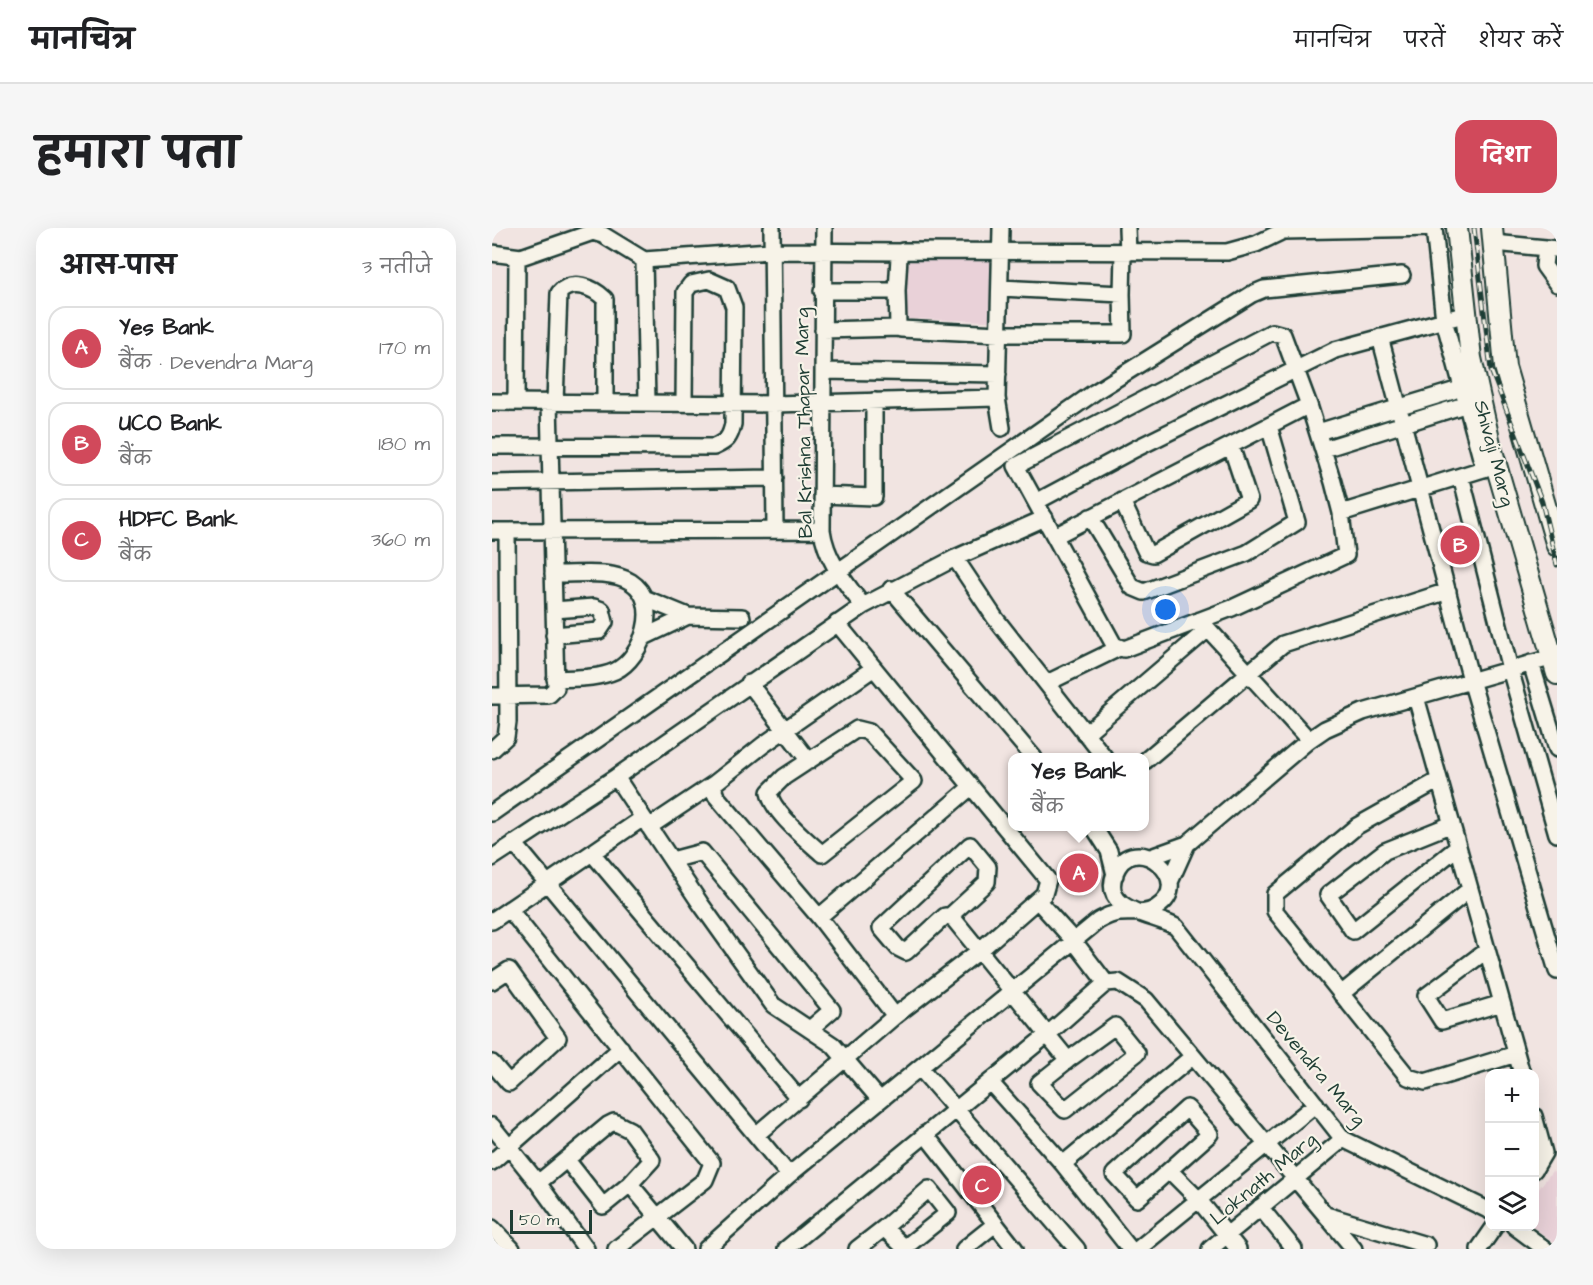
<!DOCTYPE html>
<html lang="hi">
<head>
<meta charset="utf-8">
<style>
	body { margin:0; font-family:"Architects Daughter","Playpen Sans Deva",sans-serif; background:#f6f6f6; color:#202124 }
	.controls { position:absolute; right:18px; bottom:18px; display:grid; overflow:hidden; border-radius:12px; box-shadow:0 6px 24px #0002 }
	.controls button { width:54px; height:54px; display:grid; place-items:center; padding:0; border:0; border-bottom:2px solid #e0e0e0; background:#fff; color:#202124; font:30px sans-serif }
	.scale { position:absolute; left:18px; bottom:15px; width:82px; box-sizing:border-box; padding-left:6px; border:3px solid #1f3d34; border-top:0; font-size:16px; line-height:21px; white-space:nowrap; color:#1f3d34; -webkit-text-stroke:4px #f7f3e8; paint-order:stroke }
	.you { position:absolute; left:674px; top:382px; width:21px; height:21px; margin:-15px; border:4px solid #fff; border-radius:50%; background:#1a73e8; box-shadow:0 0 0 9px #1a73e833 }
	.badge { display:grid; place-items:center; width:39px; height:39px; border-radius:50%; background:#d1495b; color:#fff; font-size:20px; font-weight:700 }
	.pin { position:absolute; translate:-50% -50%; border:3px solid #fff; box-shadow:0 2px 6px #0006 }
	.popup { position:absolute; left:516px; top:525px; width:141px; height:78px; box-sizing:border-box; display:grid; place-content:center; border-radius:12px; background:#fff; filter:drop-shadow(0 2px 4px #0005); font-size:20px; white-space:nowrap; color:#757577 }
	.popup b { font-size:22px; color:#202124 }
	.popup::after { content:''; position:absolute; left:50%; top:100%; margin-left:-12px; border:12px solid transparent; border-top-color:#fff }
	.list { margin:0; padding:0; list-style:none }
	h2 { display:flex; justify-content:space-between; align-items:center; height:78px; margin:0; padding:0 24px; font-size:26px }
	h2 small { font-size:20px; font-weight:400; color:#757577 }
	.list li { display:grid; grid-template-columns:39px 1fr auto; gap:18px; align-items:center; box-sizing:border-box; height:84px; margin:0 12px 12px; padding:0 12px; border:2px solid #e0e0e0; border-radius:18px }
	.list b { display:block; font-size:22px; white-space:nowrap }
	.list p { margin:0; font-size:20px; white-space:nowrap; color:#757577 }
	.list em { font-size:20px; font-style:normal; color:#757577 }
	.icon { flex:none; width:33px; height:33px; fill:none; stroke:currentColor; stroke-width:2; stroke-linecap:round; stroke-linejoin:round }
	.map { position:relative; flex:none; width:1065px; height:1021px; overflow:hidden; border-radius:18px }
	header { display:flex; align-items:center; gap:36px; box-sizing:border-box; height:84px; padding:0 30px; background:#fff; border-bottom:2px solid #e0e0e0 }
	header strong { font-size:28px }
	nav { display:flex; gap:33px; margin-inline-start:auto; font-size:21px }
	.intro { display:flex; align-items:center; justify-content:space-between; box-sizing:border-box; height:144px; padding:0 36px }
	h1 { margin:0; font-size:42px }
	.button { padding:15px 27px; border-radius:18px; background:#d1495b; color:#fff; font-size:21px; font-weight:700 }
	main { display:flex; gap:36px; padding:0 36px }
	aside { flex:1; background:#fff; border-radius:18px; box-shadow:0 6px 24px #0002 }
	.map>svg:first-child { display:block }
	.built { fill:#e9d1d8 }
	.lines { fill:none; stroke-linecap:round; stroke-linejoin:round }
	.minor-casing { stroke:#1f3d34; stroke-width:20 }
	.major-casing { stroke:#1f3d34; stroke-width:24 }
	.minor { stroke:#f7f3e8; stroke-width:15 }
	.major { stroke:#f7f3e8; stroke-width:20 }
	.rail-casing { stroke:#1f3d34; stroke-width:5 }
	.rail { stroke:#f7f3e8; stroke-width:3; stroke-dasharray:9; stroke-linecap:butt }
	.labels { text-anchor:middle; stroke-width:4.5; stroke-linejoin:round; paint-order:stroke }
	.street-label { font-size:20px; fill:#1f3d34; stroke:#f7f3e8 }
</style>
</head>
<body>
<header>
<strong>मानचित्र</strong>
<nav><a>मानचित्र</a><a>परतें</a><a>शेयर करें</a></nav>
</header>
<div class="intro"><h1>हमारा पता</h1><a class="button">दिशा</a></div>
<main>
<aside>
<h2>आस-पास<small>3 नतीजे</small></h2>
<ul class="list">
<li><span class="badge">A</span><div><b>Yes Bank</b><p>बैंक · Devendra Marg</p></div><em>170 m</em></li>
<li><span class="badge">B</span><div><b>UCO Bank</b><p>बैंक</p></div><em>180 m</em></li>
<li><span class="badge">C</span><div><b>HDFC Bank</b><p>बैंक</p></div><em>360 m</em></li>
</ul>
</aside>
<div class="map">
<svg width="1065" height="1021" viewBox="0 0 1065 1021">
	<rect width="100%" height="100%" fill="#f1e4e1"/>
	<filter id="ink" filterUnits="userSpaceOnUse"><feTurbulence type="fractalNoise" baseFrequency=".0167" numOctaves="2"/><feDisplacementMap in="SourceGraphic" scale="12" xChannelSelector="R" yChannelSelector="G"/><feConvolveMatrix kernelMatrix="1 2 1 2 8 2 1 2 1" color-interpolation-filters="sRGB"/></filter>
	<g filter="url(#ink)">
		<path class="built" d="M415 24 503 27 502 93 413 91Z
			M1060 943 1065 947V1016L1041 999 1043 966Z"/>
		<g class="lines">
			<g class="minor-casing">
				<path id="minor" d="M280 0 283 302
					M332 0 330 302C334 332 353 354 371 378
					M509 0 505 170 510 200
					M635 0 636 25
					M1002 15 1065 21
					M1054 20 1052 38 1065 56
					M0 25 29 29 101 4 111 7 152 32 278 23 409 24
					M152 32 155 174
					M330 63H405L407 29 411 23 735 24 764 16 791 3 942 0 952 92 992 241
					M405 63 406 97 409 101 507 106H631L630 66 509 60
					M630 66 631 25
					M331 102 407 100
					M780 104 791 107 817 177 841 254 849 285 854 327 740 380 632 421 622 417 524 238Z
					M888 109 979 452 1065 743
					M331 143 506 146
					M0 174 282 176 505 170
					M24 174 25 30
					M63 174 67 65C80 51 101 59 113 71V174
					M826 204 961 163
					M0 218 222 219C235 213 238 210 241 196L242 79 235 60 217 52 199 56 193 64 192 174
					M832 221 966 179
					M969 248 1018 441 1065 606
					M0 255 283 250
					M330 267 382 269V173
					M630 273 654 324 661 326 757 272 739 218
					M544 274 643 221 843 122 975 86
					M849 285 1001 238
					M598 289 640 359 652 364 755 325 805 294 777 198
					M0 303 330 302
					M563 308 817 177
					M463 330 503 390 613 530
					M61 346C84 347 118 341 139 354 170 374 151 430 123 443 105 451 82 450 63 451
					M399 361 542 530
					M62 382 102 379 110 382 113 394 107 403 62 407
					M196 388 250 389
					M708 392 817 512
					M345 395 556 652 552 666 487 723 403 788
					M150 410 196 388 152 370
					M1039 435 1065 521
					M257 455 317 533
					M555 455 627 420
					M0 468 57 467 64 460 57 174
					M924 469 1030 846
					M365 501 377 504 422 553 330 626C316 613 279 583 277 564L292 549Z
					M593 506 716 401
					M0 522 14 509 16 494 15 303
					M653 533 791 416 956 363
					M124 549 208 675 281 777 341 817 388 872
					M947 552 865 598 783 666V683L916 849 933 854 1024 826
					M0 585 603 164 760 66 772 61 910 47
					M960 596 893 623 836 667 861 703 966 619
					M601 598 617 623 623 647
					M157 599 223 555
					M22 615 297 947
					M100 625 307 871
					M659 629 695 616 817 512 833 501 871 484 1065 428
					M0 630 124 549 371 378 463 330 553 290
					M180 632 210 624 340 782 318 801
					M678 654 695 616
					M545 672 582 713 614 755
					M17 681 220 935 213 952 124 1021
					M458 688 495 654 496 639 478 617 389 700 406 720 414 724 453 688 460 689 576 832 547 855 573 882 645 825 623 798 576 832
					M327 689 479 559
					M0 693 151 590
					M995 722 934 768 950 793 1010 775
					M0 753 17 742 66 810 17 855 0 835
					M849 766 978 661
					M428 840 585 1021
					M498 854 571 936 638 1021
					M695 880 718 906 645 971 622 946Z
					M1042 888 1052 925 1042 942
					M0 898 46 955 94 1021
					M433 906 523 1021
					M264 907 403 788 327 689 224 568 222 563 223 555 271 517 382 440
					M0 934 129 820
					M571 936 700 829
					M678 943 706 971 746 1021
					M46 955 116 897 122 894 138 902 160 932 138 956 111 978 75 932
					M138 956 192 1021
					M768 979 802 1021
					M834 987 934 1017
					M1022 998 1053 1021
					M0 1000 20 1021
					M392 1000 437 961 456 985 411 1021
					M214 1021 297 947 606 693C613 689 620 685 628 685 640 684 653 687 664 680 707 653 641 599 623 645 608 684 662 686 684 699L851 911 998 983
					M294 1021 555 807 614 755 626 754 654 772 862 1021
					M365 1021 392 1000 414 1021
					M472 1021 502 997
					M646 1021 824 876
					M718 1021 851 911
					M987 1021 1003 998"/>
			</g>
			<g class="major-casing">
				<path id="major" d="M965 0 979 130 998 216 1065 446
					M1000 0 1013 139 1065 318"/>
			</g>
			<use href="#minor" class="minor"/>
			<use href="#major" class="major"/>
			<g class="rail-casing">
				<path id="rail" d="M982 0 999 142 1050 274 1065 337"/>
			</g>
			<use href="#rail" class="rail"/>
		</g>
	</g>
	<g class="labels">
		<g class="street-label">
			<text transform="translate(311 195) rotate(-91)" y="7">Bal Krishna Thapar Marg</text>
			<text transform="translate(1003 225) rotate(75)" y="7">Shivaji Marg</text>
			<text transform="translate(825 840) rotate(50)" y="7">Devendra Marg</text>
			<text transform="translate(771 950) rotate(-40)" y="7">Loknath Marg</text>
		</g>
	</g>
</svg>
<div class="controls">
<button>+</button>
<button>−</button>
<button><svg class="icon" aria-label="layers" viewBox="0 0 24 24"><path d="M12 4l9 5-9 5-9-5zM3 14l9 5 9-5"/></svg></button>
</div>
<div class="scale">50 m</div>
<div class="you"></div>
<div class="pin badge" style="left:587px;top:645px">A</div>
<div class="popup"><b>Yes Bank</b>बैंक</div>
<div class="pin badge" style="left:968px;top:317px">B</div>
<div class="pin badge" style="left:490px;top:957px">C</div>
</div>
</main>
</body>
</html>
